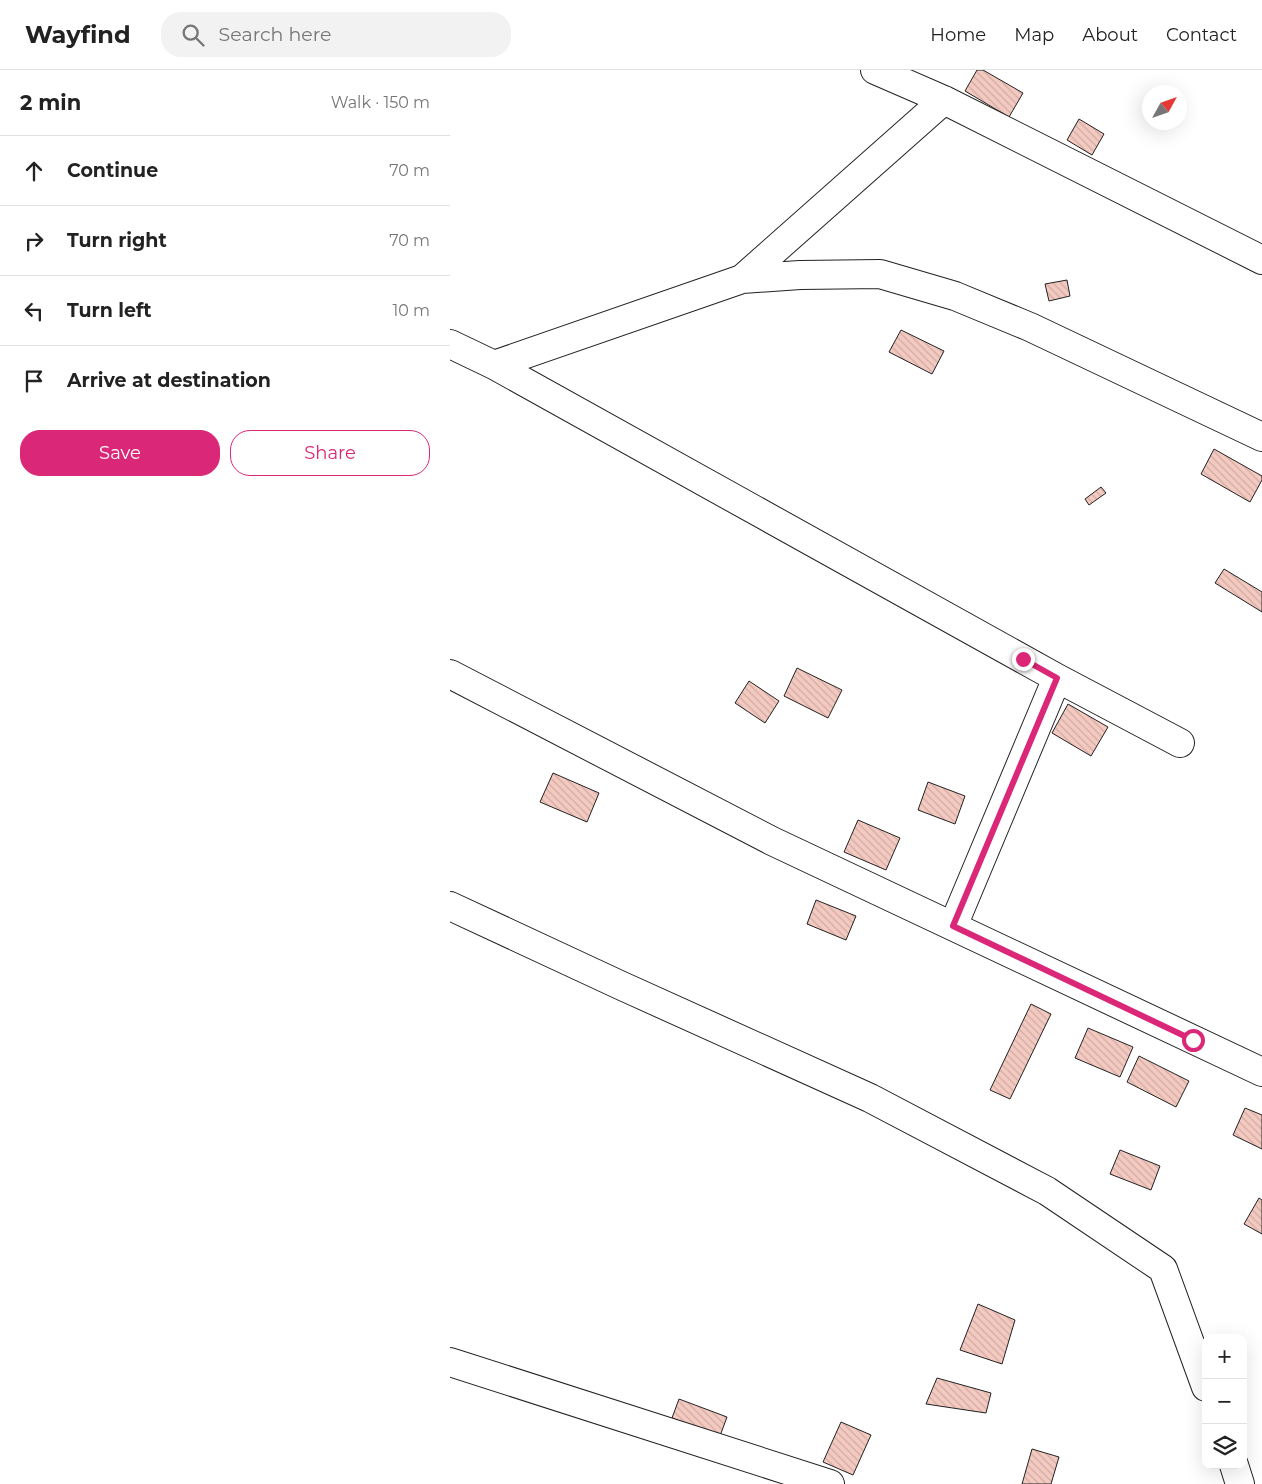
<!DOCTYPE html>
<html lang="en">
<head>
<meta charset="utf-8">
<style>
	body { margin:0; font-family:Montserrat,sans-serif; background:#f2f2f2; color:#222 }
	.controls { position:absolute; right:15px; bottom:15px; display:grid; overflow:hidden; border-radius:10px; box-shadow:0 5px 20px #0002 }
	.controls button { width:45px; height:45px; display:grid; place-items:center; padding:0; border:0; border-bottom:1px solid #e0e0e0; background:#fff; color:#222; font:25px sans-serif }
	.compass { position:absolute; left:692px; top:15px; width:45px; height:45px; border-radius:50%; background:#fff; box-shadow:0 5px 20px #0002; rotate:50deg }
	.stop { position:absolute; width:15px; height:15px; margin:-11px; border:4px solid #db2777; border-radius:50%; background:#fff }
	.stop.end { background:#db2777; border-color:#fff; box-shadow:0 1px 5px #0008 }
	.list { margin:0; padding:0; list-style:none }
	h2 { display:flex; justify-content:space-between; align-items:center; height:65px; margin:0; padding:0 20px; font-size:21px }
	h2 small { font-size:16px; font-weight:400; color:#767676 }
	.list li { display:grid; grid-template-columns:32px 1fr auto; gap:15px; align-items:center; box-sizing:border-box; height:70px; padding:0 20px; border-top:1px solid #e0e0e0 }
	.list b { display:block; font-size:19px; white-space:nowrap }
	.list em { font-size:16px; font-style:normal; color:#767676 }
	.actions { display:flex; gap:10px; padding:15px 20px }
	.actions a { flex:1; padding:11px 0; border:1px solid #db2777; border-radius:20px; text-align:center; font-size:18px; color:#db2777 }
	.actions .main { background:#db2777; color:#fff }
	.icon { flex:none; width:28px; height:28px; fill:none; stroke:currentColor; stroke-width:2; stroke-linecap:round; stroke-linejoin:round }
	.map { position:relative; flex:none; width:812px; height:1414px; overflow:hidden }
	header { display:flex; align-items:center; gap:30px; box-sizing:border-box; height:70px; padding:0 25px; background:#fff; border-bottom:1px solid #e0e0e0 }
	header strong { font-size:24px }
	nav { display:flex; gap:28px; margin-inline-start:auto; font-size:18px }
	.search { width:350px; height:45px; background:#f2f2f2; display:flex; align-items:center; gap:12px; box-sizing:border-box; padding:0 18px; border-radius:20px; color:#767676; font-size:19px }
	main { display:flex }
	aside { flex:1; background:#fff }
	.map>svg:first-child { display:block }
	.building { fill:url(#building-back-hatch); stroke:#222 }
	.lines { fill:none; stroke-linecap:round; stroke-linejoin:round }
	.minor-casing { stroke:#222; stroke-width:30 }
	.minor { stroke:#fff; stroke-width:28 }
	.route { stroke:#db2777; stroke-width:6 }
</style>
</head>
<body>
<header>
<strong>Wayfind</strong>
<div class="search"><svg class="icon" aria-label="search" viewBox="0 0 24 24"><circle cx="10" cy="10" r="6"/><path d="M15 15l6 6"/></svg>Search here</div>
<nav><a>Home</a><a>Map</a><a>About</a><a>Contact</a></nav>
</header>
<main>
<aside>
<h2>2 min<small>Walk · 150 m</small></h2>
<ul class="list">
<li><svg class="icon" aria-label="ahead" viewBox="0 0 24 24"><path d="M12 20V5M6 11l6-6 6 6"/></svg><div><b>Continue</b></div><em>70 m</em></li>
<li><svg class="icon" aria-label="right" viewBox="0 0 24 24"><path d="M7 20v-9h11M14 6l5 5-5 5"/></svg><div><b>Turn right</b></div><em>70 m</em></li>
<li><svg class="icon" aria-label="left" viewBox="0 0 24 24"><path d="M17 20v-9H6M10 6l-5 5 5 5"/></svg><div><b>Turn left</b></div><em>10 m</em></li>
<li><svg class="icon" aria-label="arrive" viewBox="0 0 24 24"><path d="M6 21V4h12l-3 4 3 4H6"/></svg><div><b>Arrive at destination</b></div></li>
</ul>
<div class="actions"><a class="main">Save</a><a>Share</a></div>
</aside>
<div class="map">
<svg width="812" height="1414" viewBox="0 0 812 1414">
	<defs>
		<pattern id="building-back-hatch" width="6" height="6" patternUnits="userSpaceOnUse" patternTransform="scale(1.25)"><rect width="6" height="6" fill="#f3c9c0"/><path d="M-1 5l2 2M0 0l6 6M5-1l2 2" fill="none" stroke="#d0aca5"/></pattern>
	</defs>
	<rect width="100%" height="100%" fill="#fff"/>
	<path class="building" d="M527 0H533L573 23 559 47 515 21Z
		M629 49 654 64 642 85 617 70Z
		M617 210 620 226 599 231 595 214Z
		M451 260 494 281 482 304 439 282Z
		M764 379 812 406V410L800 432 751 404Z
		M651 417 656 423 639 435 635 429Z
		M774 499 812 522V542L765 513Z
		M347 598 392 620 378 648 334 626Z
		M299 611 329 631 315 653 285 633Z
		M618 634 658 657 641 686 602 663Z
		M103 703 149 723 137 752 90 732Z
		M478 712 515 726 505 754 468 740Z
		M408 750 450 768 436 800 394 782Z
		M366 830 406 846 396 870 357 854Z
		M581 934 601 944 560 1029 540 1020Z
		M638 958 683 977 670 1007 625 988Z
		M689 986 739 1011 726 1037 677 1012Z
		M795 1038 812 1045V1079L783 1065Z
		M670 1080 710 1096 701 1120 660 1104Z
		M809 1128 812 1130V1164L794 1154Z
		M528 1234 565 1250 552 1294 510 1280Z
		M487 1308 541 1323 536 1343 476 1334Z
		M229 1329 277 1347 270 1366 222 1348Z
		M391 1352 421 1365 403 1405 373 1392Z
		M582 1379 609 1387 601 1414H572Z"/>
	<g class="lines">
		<g class="minor-casing">
			<path id="minor" d="M425 0 494 30 812 190
				M292 209 494 30
				M0 274 44 295 607 608 730 673
				M44 295 292 209 350 205 430 204 505 226 580 257 812 367
				M0 604 322 771 812 1002
				M0 836 172 916 420 1028 597 1121 713 1199 756 1317
				M503 856 607 608
				M0 1292 380 1414
				M784 1395 790 1414"/>
		</g>
		<use href="#minor" class="minor"/>
	</g>
	<g class="lines">
		<path class="route" d="M573 589 607 608 503 856 743 970"/>
	</g>
</svg>
<div class="controls">
<button>+</button>
<button>−</button>
<button><svg class="icon" aria-label="layers" viewBox="0 0 24 24"><path d="M12 4l9 5-9 5-9-5zM3 14l9 5 9-5"/></svg></button>
</div>
<svg class="compass" viewBox="-18 -18 36 36"><path d="M0-13l5 13h-10z" fill="#e53935"/><path d="M0 13l5-13h-10z" fill="#767676"/></svg>
<div class="stop" style="left:743px;top:970px"></div>
<div class="stop end" style="left:573px;top:589px"></div>
</div>
</main>
</body>
</html>
